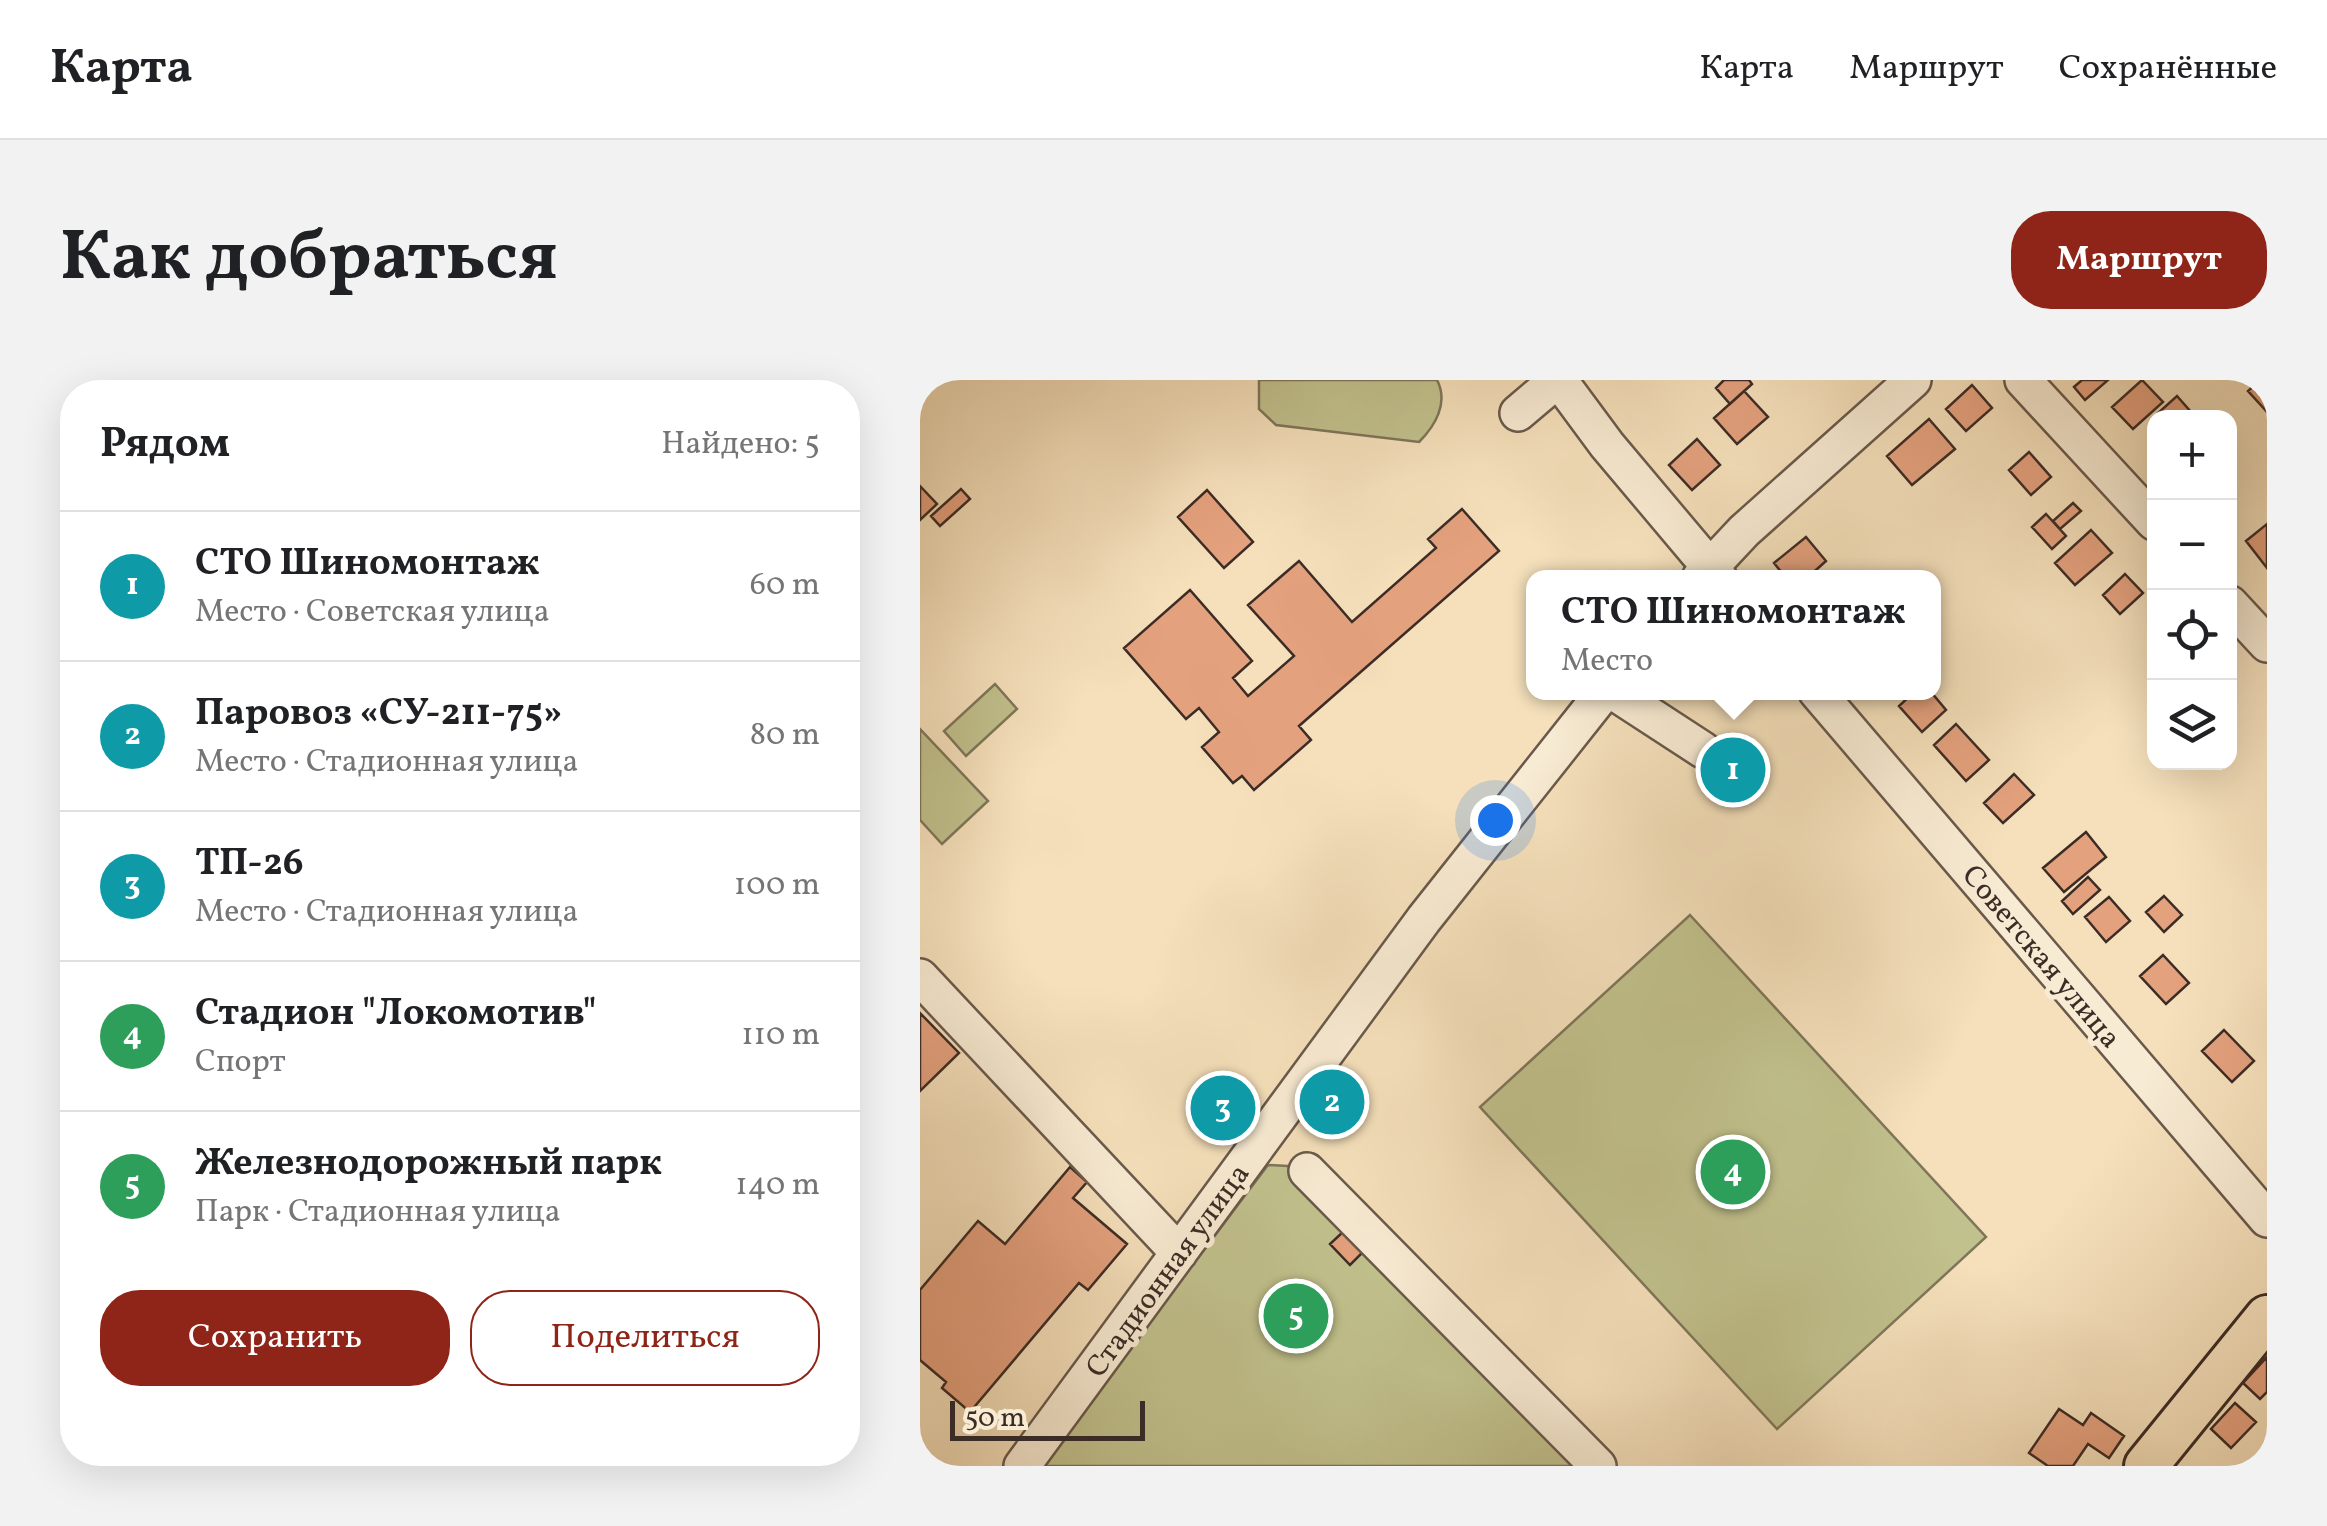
<!DOCTYPE html>
<html lang="ru">
<head>
<meta charset="utf-8">
<style>
	body { margin:0; font-family:Vollkorn,serif; background:#f2f2f2; color:#202124 }
	.controls { position:absolute; right:30px; top:30px; display:grid; overflow:hidden; border-radius:20px; box-shadow:0 10px 40px #0002 }
	.controls button { width:90px; height:90px; display:grid; place-items:center; padding:0; border:0; border-bottom:2px solid #e0e0e0; background:#fff; color:#202124; font:50px sans-serif }
	.scale { position:absolute; left:30px; bottom:25px; width:195px; box-sizing:border-box; padding-left:10px; border:5px solid #3c2c26; border-top:0; font-size:28px; line-height:35px; white-space:nowrap; color:#3c2c26; -webkit-text-stroke:8px #f8ebd3; paint-order:stroke }
	.you { position:absolute; left:575px; top:440px; width:35px; height:35px; margin:-25px; border:8px solid #fff; border-radius:50%; background:#1a73e8; box-shadow:0 0 0 15px #1a73e833 }
	.badge { display:grid; place-items:center; width:65px; height:65px; border-radius:50%; background:#8f2418; color:#fff; font-size:32px; font-weight:700 }
	.pin { position:absolute; translate:-50% -50%; border:5px solid #fff; box-shadow:0 2px 10px #0006 }
	.popup { position:absolute; left:606px; top:190px; width:415px; height:130px; box-sizing:border-box; display:grid; place-content:center; border-radius:20px; background:#fff; filter:drop-shadow(0 2px 8px #0005); font-size:32px; white-space:nowrap; color:#757577 }
	.popup b { font-size:38px; color:#202124 }
	.popup::after { content:''; position:absolute; left:50%; top:100%; margin-left:-20px; border:20px solid transparent; border-top-color:#fff }
	.list { margin:0; padding:0; list-style:none }
	h2 { display:flex; justify-content:space-between; align-items:center; height:130px; margin:0; padding:0 40px; font-size:42px }
	h2 small { font-size:32px; font-weight:400; color:#757577 }
	.list li { display:grid; grid-template-columns:65px 1fr auto; gap:30px; align-items:center; box-sizing:border-box; height:150px; padding:0 40px; border-top:2px solid #e0e0e0 }
	.list b { display:block; font-size:38px; white-space:nowrap }
	.list p { margin:0; font-size:32px; white-space:nowrap; color:#757577 }
	.list em { font-size:32px; font-style:normal; color:#757577 }
	.actions { display:flex; gap:20px; padding:30px 40px }
	.actions a { flex:1; padding:22px 0; border:2px solid #8f2418; border-radius:40px; text-align:center; font-size:35px; color:#8f2418 }
	.actions .main { background:#8f2418; color:#fff }
	.icon { flex:none; width:55px; height:55px; fill:none; stroke:currentColor; stroke-width:2; stroke-linecap:round; stroke-linejoin:round }
	.map { position:relative; flex:none; width:1347px; height:1086px; overflow:hidden; border-radius:40px }
	header { display:flex; align-items:center; gap:60px; box-sizing:border-box; height:140px; padding:0 50px; background:#fff; border-bottom:2px solid #e0e0e0 }
	header strong { font-size:48px }
	nav { display:flex; gap:55px; margin-inline-start:auto; font-size:35px }
	.intro { display:flex; align-items:center; justify-content:space-between; box-sizing:border-box; height:240px; padding:0 60px }
	h1 { margin:0; font-size:70px }
	.button { padding:25px 45px; border-radius:40px; background:#8f2418; color:#fff; font-size:35px; font-weight:700 }
	main { display:flex; gap:60px; padding:0 60px }
	aside { flex:1; background:#fff; border-radius:40px; box-shadow:0 10px 40px #0002 }
	.map>svg:first-child { display:block }
	.green { fill:#c1c18d; stroke:#7e765a; stroke-width:2.5 }
	.building { fill:#e4a17e; stroke:#3c2c26; stroke-width:2.5 }
	.lines { fill:none; stroke-linecap:round; stroke-linejoin:round }
	.minor-casing { stroke:#6a594b; stroke-width:40 }
	.major-casing { stroke:#3c2c26; stroke-width:48 }
	.minor { stroke:#f8ebd3; stroke-width:35 }
	.major { stroke:#f5e0bb; stroke-width:42 }
	.labels { text-anchor:middle; stroke-width:10; stroke-linejoin:round; paint-order:stroke }
	.street-label { font-size:30px; fill:#3c2c26; stroke:#f8ebd3 }
</style>
</head>
<body>
<header>
<strong>Карта</strong>
<nav><a>Карта</a><a>Маршрут</a><a>Сохранённые</a></nav>
</header>
<div class="intro"><h1>Как добраться</h1><a class="button">Маршрут</a></div>
<main>
<aside>
<h2>Рядом<small>Найдено: 5</small></h2>
<ul class="list">
<li><span class="badge" style="background:#0f9aa8">1</span><div><b>СТО Шиномонтаж</b><p>Место · Советская улица</p></div><em>60 m</em></li>
<li><span class="badge" style="background:#0f9aa8">2</span><div><b>Паровоз «СУ-211-75»</b><p>Место · Стадионная улица</p></div><em>80 m</em></li>
<li><span class="badge" style="background:#0f9aa8">3</span><div><b>ТП-26</b><p>Место · Стадионная улица</p></div><em>100 m</em></li>
<li><span class="badge" style="background:#2e9e5b">4</span><div><b>Стадион &quot;Локомотив&quot;</b><p>Спорт</p></div><em>110 m</em></li>
<li><span class="badge" style="background:#2e9e5b">5</span><div><b>Железнодорожный парк</b><p>Парк · Стадионная улица</p></div><em>140 m</em></li>
</ul>
<div class="actions"><a class="main">Сохранить</a><a>Поделиться</a></div>
</aside>
<div class="map">
<svg width="1347" height="1086" viewBox="0 0 1347 1086">
	<rect width="100%" height="100%" fill="#f5e0bb"/>
	<filter id="stains"><feTurbulence type="fractalNoise" baseFrequency=".002" numOctaves="4"/><feColorMatrix values="0 0 0 0 .2 0 0 0 0 .09 0 0 0 0 .02 0 0 0 .5 -.17"/></filter>
	<radialGradient id="worn" r=".72"><stop offset=".6" stop-color="#630" stop-opacity="0"/><stop offset="1" stop-color="#630" stop-opacity=".3"/></radialGradient>
	<path class="green" d="M339 0H517C529 23 515 46 499 62L356 45 339 29Z
		M75 304 97 329 46 376 24 351Z
		M0 349 68 421 22 464 0 440Z
		M770 535 1066 857 857 1049 560 727Z
		M348 785 368 786 667 1086H121Z"/>
	<path class="building" d="M804 0H829L832 4 810 24 796 8Z
		M1162 0H1188L1165 20 1154 7Z
		M1222 0 1243 22 1213 49 1192 27Z
		M1340 0 1347 8V32L1328 11Z
		M1052 5 1072 28 1046 51 1026 29Z
		M824 11 848 37 817 64 794 38Z
		M1257 16 1271 32 1265 38H1239L1237 34Z
		M1009 39 1035 69 992 105 967 76Z
		M777 59 800 85 772 110 749 85Z
		M1109 72 1131 97 1111 115 1089 90Z
		M0 106 17 124 0 140Z
		M41 109 50 119 20 146 11 136Z
		M287 110 333 162 304 188 258 137Z
		M1153 123 1161 131 1140 149 1133 141Z
		M542 129 579 171 379 346 391 360 334 410 322 396 313 403 282 367 299 352 279 328 266 339 204 268 270 210 332 281 313 298 328 316 374 276 328 225 379 181 432 242 516 168 508 159Z
		M1126 134 1146 156 1132 169 1112 147Z
		M1347 144V188L1326 161Z
		M1171 150 1192 173 1155 205 1135 183Z
		M886 157 906 181 887 198H866L854 183Z
		M1205 194 1223 213 1200 234 1183 215Z
		M994 312H1011L1026 330 1002 352 979 326Z
		M1036 344 1069 380 1046 401 1014 365Z
		M808 370 834 393 819 410 793 387Z
		M1094 394 1114 415 1083 443 1064 423Z
		M1166 452 1186 477 1144 512 1123 488Z
		M1168 497 1180 510 1153 534 1142 521Z
		M1244 516 1262 535 1244 552 1226 532Z
		M1189 517 1210 541 1186 562 1165 537Z
		M1243 575 1269 603 1246 624 1220 596Z
		M0 633 39 673 0 711Z
		M1304 650 1334 681 1312 702 1282 671Z
		M306 706 323 720 299 750 282 736Z
		M150 787 167 802 153 818 207 864 168 910 159 903 50 1032 22 1008 26 1002 0 980V910L58 841 85 864Z
		M426 849 446 869 430 885 410 864Z
		M1347 977V1012L1340 1019 1323 1003Z
		M1315 1023 1336 1042 1311 1068 1291 1049Z
		M1139 1029 1163 1045 1171 1033 1204 1056 1189 1078 1168 1064 1153 1086H1128L1109 1073Z"/>
	<g class="lines">
		<g class="minor-casing">
			<path id="minor" d="M639 0 687 65 799 198
				M1103 0 1234 142
				M598 33 637 0
				M780 198 824 151 993 0
				M1310 224 1347 264
				M694 312 783 370
				M897 312 1347 839
				M0 597 259 873
				M387 791 678 1086
				M102 1086 504 539 684 312"/>
		</g>
		<g class="major-casing">
			<path id="major" d="M1226 1086 1347 937"/>
		</g>
		<use href="#minor" class="minor"/>
		<use href="#major" class="major"/>
	</g>
	<g class="labels">
		<g class="street-label">
			<text transform="translate(1122 576) rotate(50)" y="10">Советская улица</text>
			<text transform="translate(247 890) rotate(-54)" y="10">Стадионная улица</text>
		</g>
	</g>
	<rect width="100%" height="100%" filter="url(#stains)"/>
	<rect width="100%" height="100%" fill="url(#worn)"/>
</svg>
<div class="controls">
<button>+</button>
<button>−</button>
<button><svg class="icon" aria-label="locate" viewBox="0 0 24 24"><circle cx="12" cy="12" r="6"/><path d="M12 2v4M12 18v4M2 12h4M18 12h4"/></svg></button>
<button><svg class="icon" aria-label="layers" viewBox="0 0 24 24"><path d="M12 4l9 5-9 5-9-5zM3 14l9 5 9-5"/></svg></button>
</div>
<div class="scale">50 m</div>
<div class="you"></div>
<div class="pin badge" style="left:813px;top:390px;background:#0f9aa8">1</div>
<div class="popup"><b>СТО Шиномонтаж</b>Место</div>
<div class="pin badge" style="left:412px;top:722px;background:#0f9aa8">2</div>
<div class="pin badge" style="left:303px;top:728px;background:#0f9aa8">3</div>
<div class="pin badge" style="left:813px;top:792px;background:#2e9e5b">4</div>
<div class="pin badge" style="left:376px;top:936px;background:#2e9e5b">5</div>
</div>
</main>
</body>
</html>
